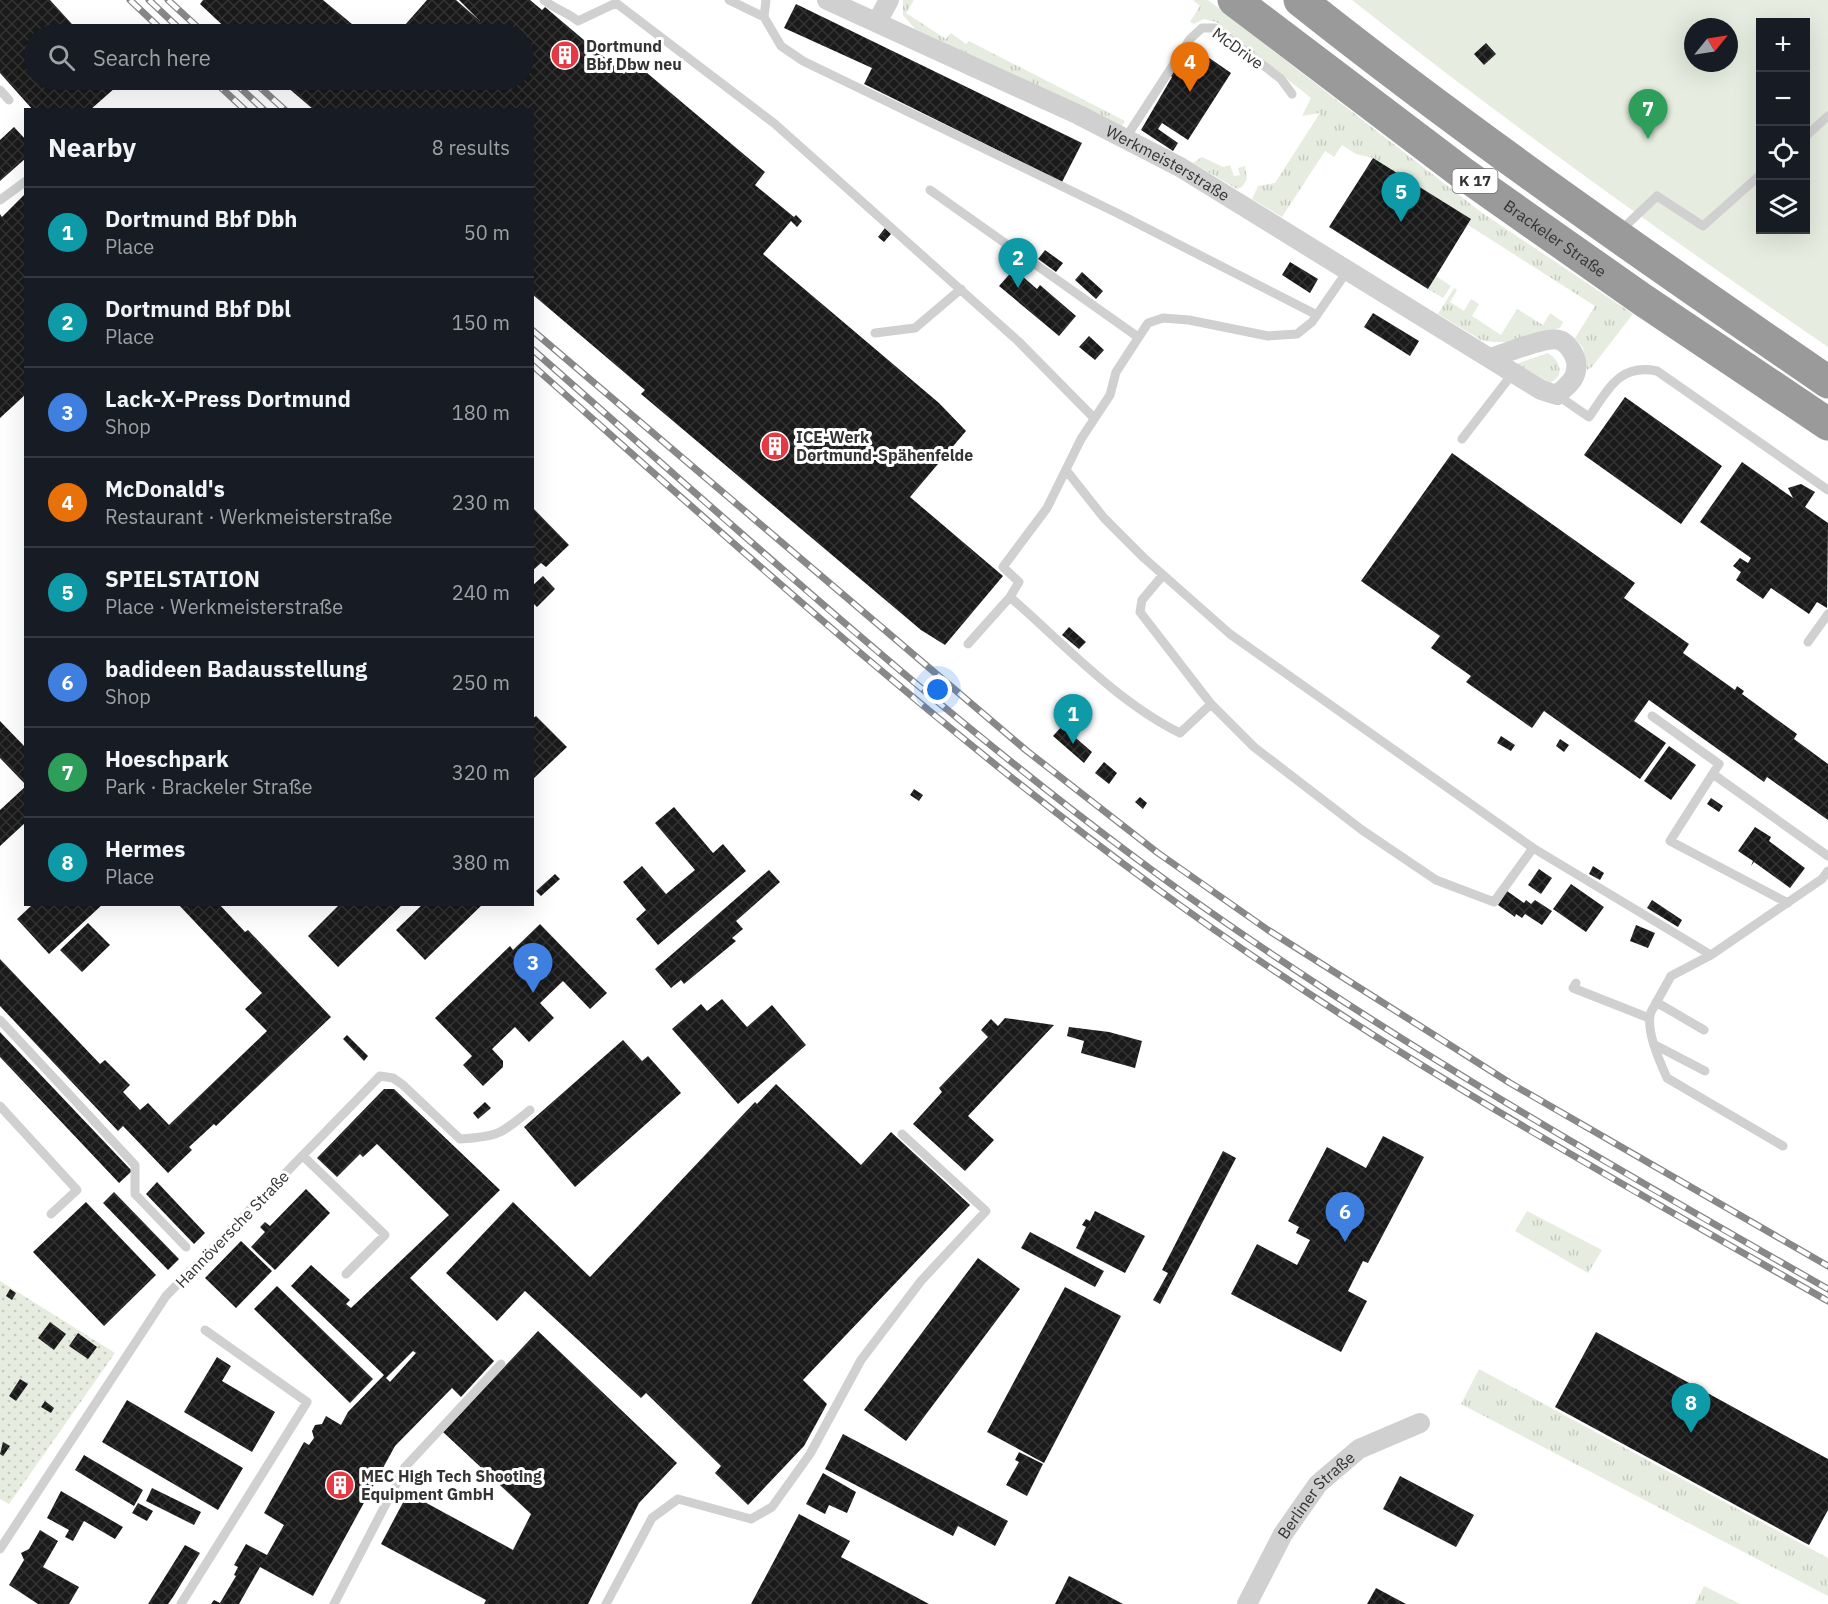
<!DOCTYPE html>
<html lang="en">
<head>
<meta charset="utf-8">
<style>
	body { margin:0; font-family:"IBM Plex Sans",sans-serif; background:#242831; color:#f1f3f6 }
	.controls { position:absolute; right:18px; top:18px; display:grid; overflow:hidden; border-radius:0px; box-shadow:0 6px 24px #0002 }
	.controls button { width:54px; height:54px; display:grid; place-items:center; padding:0; border:0; border-bottom:2px solid #363941; background:#171b24; color:#f1f3f6; font:30px sans-serif }
	.compass { position:absolute; left:1684px; top:18px; width:54px; height:54px; border-radius:50%; background:#171b24; box-shadow:0 6px 24px #0002; rotate:60deg }
	.you { position:absolute; left:938px; top:690px; width:21px; height:21px; margin:-15px; border:4px solid #fff; border-radius:50%; background:#1a73e8; box-shadow:0 0 0 9px #1a73e833 }
	.badge { display:grid; place-items:center; width:39px; height:39px; border-radius:50%; background:#d93025; color:#fff; font-size:20px; font-weight:700 }
	.pin { position:absolute; translate:-50% -50px; filter:drop-shadow(0 2px 3px #0008) }
	.pin::after { content:''; position:absolute; top:32px; width:21px; height:18px; background:inherit; clip-path:polygon(0 0,100% 0,50% 100%) }
	.list { margin:0; padding:0; list-style:none }
	h2 { display:flex; justify-content:space-between; align-items:center; height:78px; margin:0; padding:0 24px; font-size:26px }
	h2 small { font-size:20px; font-weight:400; color:#9ea1a6 }
	.list li { display:grid; grid-template-columns:39px 1fr auto; gap:18px; align-items:center; box-sizing:border-box; height:90px; padding:0 24px; border-top:2px solid #363941 }
	.list b { display:block; font-size:22px; white-space:nowrap }
	.list p { margin:0; font-size:20px; white-space:nowrap; color:#9ea1a6 }
	.list em { font-size:20px; font-style:normal; color:#9ea1a6 }
	.icon { flex:none; width:33px; height:33px; fill:none; stroke:currentColor; stroke-width:2; stroke-linecap:round; stroke-linejoin:round }
	.map { position:relative; flex:none; width:1828px; height:1604px; overflow:hidden }
	.search { position:absolute; background:#171b24; box-shadow:0 6px 24px #0002; left:24px; top:24px; width:510px; height:66px; display:flex; align-items:center; gap:15px; box-sizing:border-box; padding:0 21px; border-radius:33px; color:#9ea1a6; font-size:22px }
	.panel { position:absolute; background:#171b24; box-shadow:0 6px 24px #0002; left:24px; top:108px; width:510px; height:798px; border-radius:0px }
	.map>svg:first-child { display:block }
	.grass { fill:url(#grass-tufts) }
	.park { fill:#e6ecdf; fill-rule:evenodd }
	.garden { fill:url(#garden-dots) }
	.building { fill:url(#building-cross-hatch); fill-rule:evenodd }
	.lines { fill:none; stroke-linecap:round; stroke-linejoin:round }
	.lane { stroke:#d0d0d0; stroke-width:9 }
	.street { stroke:#d0d0d0; stroke-width:20 }
	.highway { stroke:#9a9a9a; stroke-width:33 }
	.rail-casing { stroke:#888; stroke-width:7 }
	.rail { stroke:#fff; stroke-width:4.5; stroke-dasharray:14; stroke-linecap:butt }
	.labels { text-anchor:middle; stroke-width:6; stroke-linejoin:round; paint-order:stroke }
	.shield { fill:#fff; stroke:#707070; stroke-width:1.5 }
	.shield-label { font-size:15px; font-weight:bold; fill:#333 }
	.poi-label { font-size:16px; font-weight:bold; fill:#333; stroke:#fff; text-anchor:start }
	.street-label { font-size:16px; fill:#333; stroke:#fff }
</style>
</head>
<body>
<div class="map">
<svg width="1828" height="1604" viewBox="0 0 1828 1604">
	<defs>
		<pattern id="grass-tufts" width="24" height="20" patternUnits="userSpaceOnUse" patternTransform="scale(1.5)"><rect width="24" height="20" fill="#e6ecdf"/><path d="M3 7l-1-3M5 7V3M7 7l1-3M15 17l-1-3M17 17v-4M19 17l1-3" fill="none" stroke="#c6cbc0"/></pattern>
		<pattern id="garden-dots" width="8" height="8" patternUnits="userSpaceOnUse" patternTransform="scale(1.5)"><rect width="8" height="8" fill="#e6ecdf"/><path d="M2 2h.1M6 6h.1" fill="none" stroke="#c6cbc0" stroke-width="1.8" stroke-linecap="round"/></pattern>
		<pattern id="building-cross-hatch" width="8" height="8" patternUnits="userSpaceOnUse" patternTransform="scale(1.5)"><rect width="8" height="8" fill="#1a1a1a"/><path d="M0 0l8 8M0 8l8-8" fill="none" stroke="#333"/></pattern>
	</defs>
	<rect width="100%" height="100%" fill="#fff"/>
	<path class="grass" d="M903 0H914L906 13 946 39 951 33 966 44 969 41 1125 121 1122 126 915 29 903 15Z
		M1193 0H1208L1481 212 1633 314 1592 367 1587 370 1583 348 1575 338 1595 306 1468 225 1471 219 1373 158 1356 154 1342 145 1334 157 1325 151 1282 217 1252 199 1258 186 1275 183 1320 113 1302 116 1311 98 1216 22 1204 19 1194 24 1190 22 1200 6Z
		M1202 157 1223 167 1230 165 1234 176 1240 175 1238 168 1245 166 1247 179 1242 187 1237 189 1193 163Z
		M1436 276 1451 286 1443 298 1428 289Z
		M1454 288 1457 290 1450 302 1464 311 1471 299 1479 304 1472 316 1501 335 1517 309 1543 325 1550 313 1563 322 1560 328 1509 342H1493L1481 340 1438 314Z
		M1548 353C1563 363 1565 379 1545 385L1516 364Z
		M1527 1211 1602 1250 1588 1273 1515 1231Z
		M1479 1369 1828 1558V1596L1461 1404Z
		M1704 1586 1740 1604H1695Z"/>
	<path class="park" d="M1352 0H1828V347C1666 236 1506 122 1352 0ZM1760 22H1806V230H1760ZM1693 27H1729V63H1693Z"/>
	<path class="garden" d="M0 1281 115 1353 9 1504 0 1499Z"/>
	<path class="building" d="M0 0H50L81 34H34V80H124L90 110H33L0 73Z
		M203 0H323L364 34H232L200 4Z
		M427 0H456L480 21 459 0H530L542 10 545 7 624 74 634 62 765 172 755 185 794 217 796 215 802 221 797 227 791 221 763 254 939 403 966 431 910 497 1003 576 945 645 921 630 641 394 645 390 532 294V110H314L279 80H524V34H397Z
		M796 4 1082 143 1062 182 864 84 872 68 784 28Z
		M1486 43 1496 54 1484 65 1474 54Z
		M1191 44 1196 48 1193 52 1202 58 1205 55 1231 73 1188 140 1162 123 1158 129 1178 143 1173 151 1141 130 1172 77 1170 75 1189 51 1187 49Z
		M14 127 26 140V158L0 181V140Z
		M1373 158 1471 219 1428 289 1329 227Z
		M24 195 26 394 0 418V214L2 217Z
		M885 228 891 234 884 242 878 237Z
		M1045 250 1063 263 1056 272 1038 259Z
		M1290 262 1318 279 1310 293 1282 275Z
		M1014 269 1037 289 1040 285 1076 316 1059 336 999 286Z
		M1082 272 1103 291 1096 299 1075 280Z
		M1373 313 1419 341 1410 356 1364 327Z
		M1089 336 1104 350 1095 360 1079 347Z
		M1625 397 1722 466 1681 524 1584 455Z
		M1452 453 1635 583 1624 598 1689 644 1683 653 1735 690 1737 686 1744 691 1742 694 1797 734 1794 739 1828 764V820L1767 777 1764 782 1649 700 1634 721 1666 743 1640 779 1544 711 1532 728 1466 682 1471 676 1431 648 1440 636 1361 581Z
		M1742 462 1793 498 1788 488 1801 484 1815 492 1805 507 1828 523 1827 608 1817 602 1809 614 1771 588 1763 599 1736 580 1741 572 1733 566 1740 558 1748 563 1751 558 1700 522Z
		M532 507 569 545 546 567 541 563 532 571Z
		M543 576 555 589 537 607 532 602V586Z
		M1069 627 1086 642 1079 649 1062 635Z
		M536 716 567 747 532 780V719Z
		M0 721 26 748V785L0 758Z
		M1062 726 1092 752 1084 763 1053 736Z
		M1501 736 1515 745 1511 751 1497 743Z
		M1560 739 1569 745 1564 752 1556 746Z
		M1669 746 1696 765 1671 800 1644 781Z
		M1104 762 1117 773 1109 784 1095 773Z
		M26 786V822L0 846V810Z
		M914 789 923 795 919 801 910 795Z
		M1140 797 1147 803 1143 809 1135 802Z
		M1711 798 1723 806 1719 812 1707 804Z
		M674 807 713 853 723 844 746 871 658 945 636 919 646 910 623 882 642 866 666 894 695 870 655 823Z
		M1755 827 1771 837 1769 841 1805 868 1790 888 1754 862 1751 866 1753 861 1738 851Z
		M1593 866 1604 873 1600 880 1589 874Z
		M1539 869 1552 878 1541 894 1528 885Z
		M769 870 780 882 736 921 743 929 732 938 736 941 684 984 681 980 671 988 655 969Z
		M555 874 560 879 541 896 536 891Z
		M1571 884 1604 907 1586 932 1553 909Z
		M1507 891 1524 903 1526 900 1531 904 1535 900 1552 911 1542 925 1525 914 1522 918 1516 914 1515 917 1498 905Z
		M1652 900 1682 920 1678 927 1647 908Z
		M33 904H103L49 954 17 919Z
		M178 904H219L245 932 248 930 331 1017 216 1126 214 1124 189 1147 192 1150 168 1173 123 1126 118 1131 0 1006V959L100 1064 105 1060 130 1085 123 1092 140 1110 148 1103 169 1125 267 1031 245 1009 262 993Z
		M340 904H403L338 967 308 936Z
		M423 904H483L425 960 396 930Z
		M88 923 110 945 82 972 60 950Z
		M540 924 607 993 590 1009 563 981 540 1003 554 1018 529 1042 515 1027 492 1049 503 1061V1067L483 1086 463 1065 472 1056 435 1018 510 946 513 950Z
		M1636 925 1655 933 1648 948 1630 941Z
		M722 999 747 1027 772 1005 806 1045 738 1104 672 1029 701 1004 707 1011Z
		M1005 1018 1054 1025 968 1116 994 1140 965 1171 913 1124 942 1092 939 1088 988 1037 981 1030 991 1019 998 1026Z
		M1069 1027 1109 1032 1142 1041 1135 1068 1081 1053 1084 1041 1067 1036Z
		M0 1032 132 1171 119 1183 0 1057Z
		M347 1035 368 1056 364 1061 343 1039Z
		M623 1040 642 1061 648 1056 681 1093 575 1187 524 1127Z
		M776 1084 861 1165 891 1132 970 1205 803 1380 827 1404 804 1446 748 1505 715 1473 721 1466 646 1393 641 1398 525 1291 497 1321 446 1273 513 1202 590 1277 755 1102 757 1104Z
		M384 1089H394L500 1190 410 1278 494 1361 461 1397 452 1388 395 1446 313 1596 260 1567 239 1604H211L214 1600 220 1603 236 1576 234 1575 238 1567 234 1565 246 1544 267 1555 284 1525 264 1513 304 1442 309 1445 314 1438 312 1431 315 1425 322 1424 326 1416 341 1425 348 1412 384 1375 291 1286 311 1265 350 1300 346 1304 351 1308 449 1215 377 1144 363 1157 360 1154 337 1177 317 1158ZM413 1351 416 1353 390 1382 386 1378Z
		M485 1102 491 1108 478 1119 473 1113Z
		M1383 1136 1424 1157 1368 1263 1363 1261 1348 1291 1367 1301 1341 1352 1231 1294 1257 1244 1297 1265 1310 1240 1296 1233 1299 1227 1288 1221 1327 1147 1366 1168Z
		M1223 1151 1236 1158 1160 1304 1153 1300 1168 1273 1162 1270Z
		M157 1182 205 1233 194 1244 146 1194Z
		M306 1189 330 1213 275 1270 251 1247 265 1232 260 1227 265 1222 270 1226Z
		M114 1192 179 1259 168 1270 103 1203Z
		M86 1202 156 1275 104 1326 33 1252Z
		M1095 1211 1145 1236 1125 1273 1076 1248 1086 1227 1082 1225 1086 1219 1090 1221Z
		M1030 1232 1104 1271 1095 1287 1021 1248Z
		M241 1241 272 1271 236 1308 205 1278Z
		M978 1258 1020 1289 906 1441 864 1410Z
		M277 1286 373 1379 350 1403 254 1309Z
		M1065 1287 1121 1316 1044 1463 987 1432Z
		M10 1289 16 1293 12 1300 6 1296Z
		M50 1322 66 1334 54 1350 38 1338Z
		M538 1331 677 1463 639 1503 588 1604H484L486 1600 381 1544 408 1493 513 1550 531 1514 443 1432Z
		M1596 1332 1828 1459V1510L1809 1545 1555 1407Z
		M78 1333 97 1347 88 1359 69 1346Z
		M217 1357 231 1366 222 1381 275 1412 252 1452 184 1412Z
		M20 1379 28 1384 16 1401 9 1396Z
		M127 1400 243 1468 218 1510 102 1442Z
		M45 1401 54 1408 51 1413 41 1407Z
		M843 1434 1008 1521 995 1546 958 1526 953 1536 825 1469Z
		M3 1442 10 1446 3 1456 0 1454Z
		M1019 1452 1043 1464 1027 1496 1006 1485 1019 1462 1015 1460Z
		M84 1455 143 1490 134 1506 75 1470Z
		M823 1473 856 1492 847 1513 829 1505 825 1514 806 1504Z
		M1400 1476 1474 1515 1456 1547 1383 1509Z
		M152 1488 201 1512 194 1525 146 1501Z
		M61 1491 123 1527 115 1539 84 1521 73 1541 65 1537 69 1530 47 1518Z
		M138 1503 153 1511 147 1521 132 1513Z
		M799 1514 850 1541 841 1557 929 1604H751Z
		M40 1530 58 1541 43 1567 79 1587 69 1604H38L9 1585 24 1560 21 1553 29 1549Z
		M185 1545 200 1553 173 1597 168 1604H148Z
		M1069 1576 1085 1584 1123 1604H1055Z
		M1376 1588 1406 1604H1367Z"/>
	<g class="lines">
		<path class="lane" d="M544 0C554 9 567 12 578 21L616 3 775 124 1018 341 1094 418
			M729 0 764 17 781 46 803 61 1117 213 1317 315
			M764 17 766 0
			M0 90 9 100
			M1806 136 1828 116
			M1125 139 1190 39 1202 28H1215L1222 33 1281 79 1292 94
			M930 190 1138 337
			M0 200 26 181
			M1619 232 1657 196 1703 226 1760 175
			M875 333 915 328 961 289
			M1557 395 1589 417C1608 390 1619 363 1657 371L1828 490
			M1462 439 1513 373
			M1066 470 1104 518 1144 558 1230 634 1533 848 1711 955 1822 879 1828 871
			M1163 575 1142 600 1140 612 1211 704 1254 747 1362 830 1436 880 1494 902 1533 848
			M1808 642 1828 614
			M968 644 1010 597
			M1211 704 1180 733C1117 702 1063 643 1010 597L1019 582 1003 567 1047 508 1081 439 1110 395 1116 372 1148 323 1163 318 1189 320 1268 336 1297 334 1312 322 1348 270
			M1652 716 1719 764 1670 841 1788 903
			M1717 777 1828 856
			M1711 955 1671 976 1651 1012C1645 1030 1660 1062 1667 1078L1783 1146
			M1576 983 1573 988 1649 1018
			M1656 1002 1704 1030
			M0 1020 135 1165V1194L186 1247
			M1655 1045 1705 1071
			M0 1106 77 1190 51 1214
			M303 1156 385 1235 346 1274
			M0 1549 166 1296 380 1076 393 1078 403 1085 460 1139C498 1137 501 1134 530 1110
			M181 1604 307 1402 205 1330
			M334 1604 405 1467 501 1364
			M606 1604 652 1518 678 1499 751 1519 772 1507 810 1454 861 1360 921 1281 986 1211 902 1134"/>
		<g class="street">
			<path id="s1" d="M827 0 1079 115 1180 167 1541 390 1557 395C1568 385 1579 378 1576 361 1574 353 1567 342 1559 340 1547 336 1504 354 1490 358"/>
			<path d="M877 22 889 0"/>
			<path id="s2" d="M1247 1604 1283 1534 1318 1484 1359 1449 1420 1423"/>
		</g>
		<g class="highway">
			<path id="s3" d="M1234 0 1461 172 1643 300 1828 424"/>
			<path d="M1300 0C1471 136 1649 259 1828 382"/>
		</g>
		<g class="rail-casing">
			<path id="rail" d="M130 0 166 34
				M149 0 185 34
				M168 0 205 34
				M213 80 245 110
				M232 80 264 110
				M252 80 285 110
				M532 330 1027 751 1158 853 1268 930 1510 1083 1828 1266
				M532 349C744 535 953 727 1182 892 1388 1039 1608 1164 1828 1289
				M532 365C735 545 937 728 1156 888 1369 1044 1599 1171 1828 1301"/>
		</g>
		<use href="#rail" class="rail"/>
	</g>
	<defs>
		<g id="building-disc" transform="scale(1.5)"><circle r="9.5" fill="#e63946" stroke="#fff"/><path d="M-4-6H4V6H1V3H-1V6H-4ZM-2.5-4.3h1.7v1.8h-1.7ZM.8-4.3h1.7v1.8H.8ZM-2.5-1h1.7V.8h-1.7ZM.8-1h1.7V.8H.8Z" fill="#fff"/></g>
	</defs>
	<g fill-rule="evenodd">
		<use href="#building-disc" x="565" y="55"/>
		<use href="#building-disc" x="775" y="446"/>
		<use href="#building-disc" x="340" y="1485"/>
	</g>
	<g class="labels">
		<rect class="shield" x="1452.5" y="169" width="45" height="24" rx="4.5"/>
		<g class="shield-label">
			<text x="1475" y="186">K 17</text>
		</g>
		<g class="poi-label">
			<text x="586" y="52">Dortmund<tspan x="586" dy="18">Bbf Dbw neu</tspan></text>
			<text x="796" y="443">ICE-Werk<tspan x="796" dy="18">Dortmund-Spähenfelde</tspan></text>
			<text x="361" y="1482">MEC High Tech Shooting<tspan x="361" dy="18">Equipment GmbH</tspan></text>
		</g>
		<g class="street-label">
			<text transform="translate(1238 48) rotate(36)" y="6">McDrive</text>
			<text dy="6" stroke="none"><textPath href="#s1" startOffset="378">Werkmeisterstraße</textPath></text>
			<text dy="6" stroke="none"><textPath href="#s3" startOffset="400">Brackeler Straße</textPath></text>
			<text transform="translate(232 1229) rotate(-46)" y="6">Hannöversche Straße</text>
			<text dy="6" stroke="none"><textPath href="#s2" startOffset="130">Berliner Straße</textPath></text>
		</g>
	</g>
</svg>
<div class="controls">
<button>+</button>
<button>−</button>
<button><svg class="icon" aria-label="locate" viewBox="0 0 24 24"><circle cx="12" cy="12" r="6"/><path d="M12 2v4M12 18v4M2 12h4M18 12h4"/></svg></button>
<button><svg class="icon" aria-label="layers" viewBox="0 0 24 24"><path d="M12 4l9 5-9 5-9-5zM3 14l9 5 9-5"/></svg></button>
</div>
<svg class="compass" viewBox="-18 -18 36 36"><path d="M0-13l5 13h-10z" fill="#e53935"/><path d="M0 13l5-13h-10z" fill="#9ea1a6"/></svg>
<div class="you"></div>
<div class="pin badge" style="left:1073px;top:744px;background:#0f9aa8">1</div>
<div class="pin badge" style="left:1018px;top:288px;background:#0f9aa8">2</div>
<div class="pin badge" style="left:533px;top:993px;background:#3f7fe0">3</div>
<div class="pin badge" style="left:1190px;top:92px;background:#e8710a">4</div>
<div class="pin badge" style="left:1401px;top:222px;background:#0f9aa8">5</div>
<div class="pin badge" style="left:1345px;top:1242px;background:#3f7fe0">6</div>
<div class="pin badge" style="left:1648px;top:139px;background:#2e9e5b">7</div>
<div class="pin badge" style="left:1691px;top:1433px;background:#0f9aa8">8</div>
<div class="search"><svg class="icon" aria-label="search" viewBox="0 0 24 24"><circle cx="10" cy="10" r="6"/><path d="M15 15l6 6"/></svg>Search here</div>
<section class="panel">
<h2>Nearby<small>8 results</small></h2>
<ul class="list">
<li><span class="badge" style="background:#0f9aa8">1</span><div><b>Dortmund Bbf Dbh</b><p>Place</p></div><em>50 m</em></li>
<li><span class="badge" style="background:#0f9aa8">2</span><div><b>Dortmund Bbf Dbl</b><p>Place</p></div><em>150 m</em></li>
<li><span class="badge" style="background:#3f7fe0">3</span><div><b>Lack-X-Press Dortmund</b><p>Shop</p></div><em>180 m</em></li>
<li><span class="badge" style="background:#e8710a">4</span><div><b>McDonald's</b><p>Restaurant · Werkmeisterstraße</p></div><em>230 m</em></li>
<li><span class="badge" style="background:#0f9aa8">5</span><div><b>SPIELSTATION</b><p>Place · Werkmeisterstraße</p></div><em>240 m</em></li>
<li><span class="badge" style="background:#3f7fe0">6</span><div><b>badideen Badausstellung</b><p>Shop</p></div><em>250 m</em></li>
<li><span class="badge" style="background:#2e9e5b">7</span><div><b>Hoeschpark</b><p>Park · Brackeler Straße</p></div><em>320 m</em></li>
<li><span class="badge" style="background:#0f9aa8">8</span><div><b>Hermes</b><p>Place</p></div><em>380 m</em></li>
</ul>
</section>
</div>
</body>
</html>
